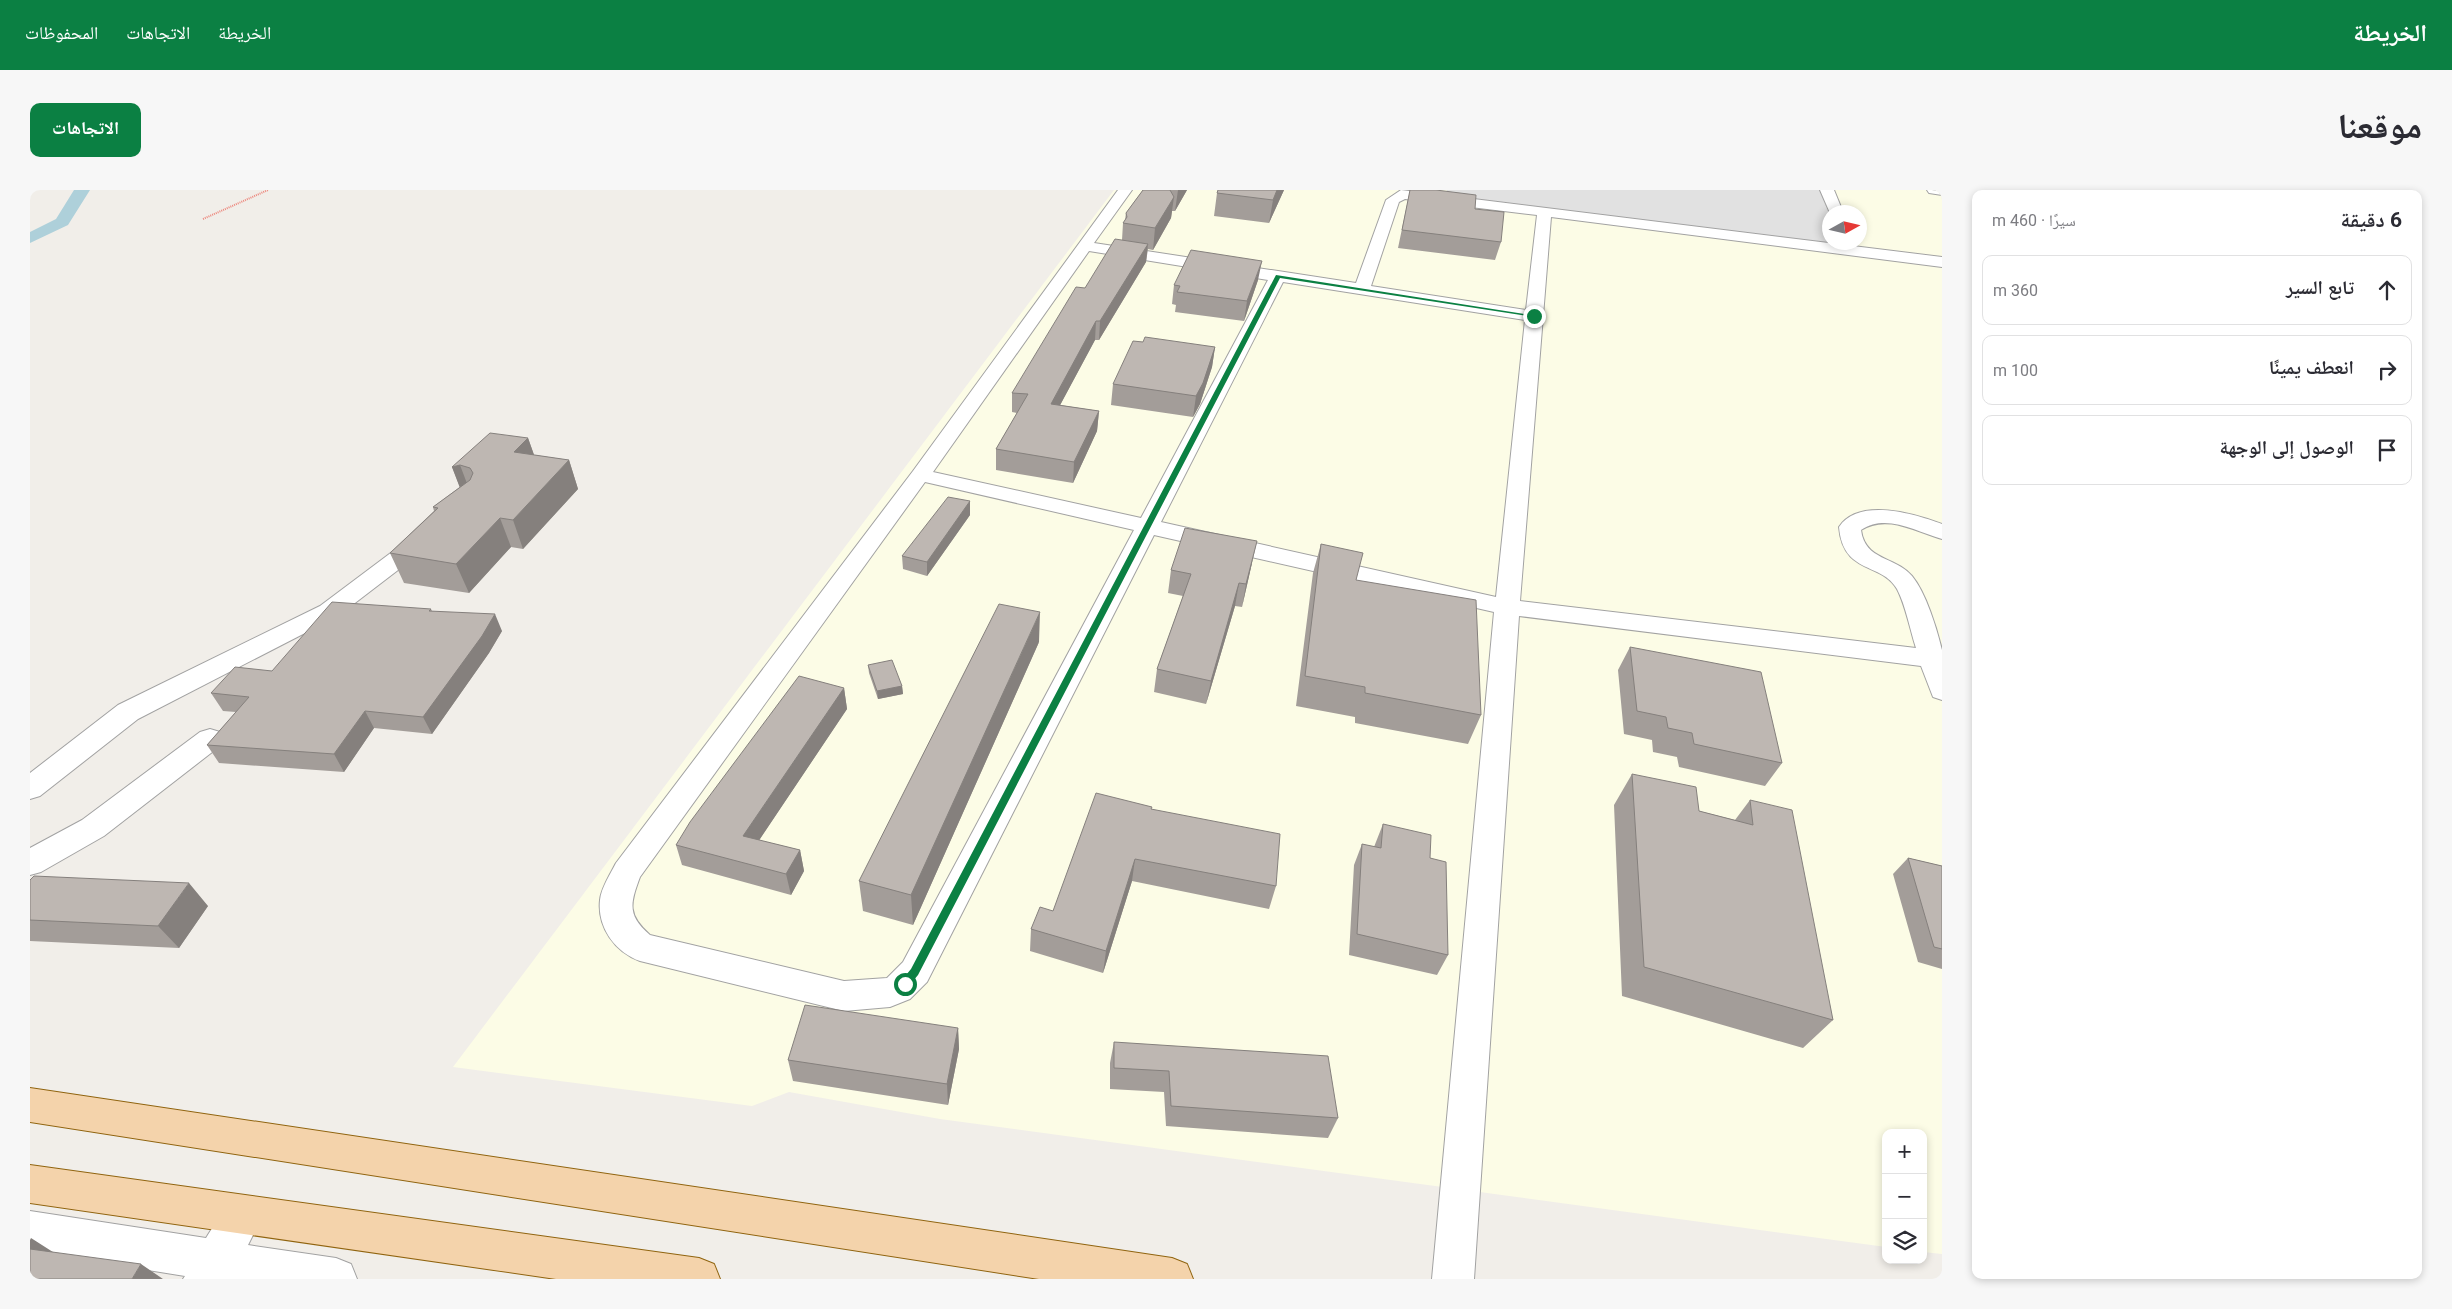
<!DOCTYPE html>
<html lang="ar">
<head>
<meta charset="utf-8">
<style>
	body { margin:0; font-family:Roboto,"Noto Naskh Arabic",sans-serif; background:#f7f7f7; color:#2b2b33; direction:rtl }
	.controls { position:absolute; right:15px; bottom:15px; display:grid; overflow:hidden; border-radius:10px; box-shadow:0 2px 8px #0003 }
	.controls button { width:45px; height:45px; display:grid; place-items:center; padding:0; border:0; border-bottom:1px solid #e1e1e2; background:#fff; color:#2b2b33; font:25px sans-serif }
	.compass { position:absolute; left:1792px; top:15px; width:45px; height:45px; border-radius:50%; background:#fff; box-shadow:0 2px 8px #0003; rotate:82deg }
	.stop { position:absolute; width:15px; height:15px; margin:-11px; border:4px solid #0b8043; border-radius:50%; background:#fff }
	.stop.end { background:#0b8043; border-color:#fff; box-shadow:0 1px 5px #0008 }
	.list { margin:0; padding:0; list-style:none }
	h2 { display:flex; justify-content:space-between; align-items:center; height:65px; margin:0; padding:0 20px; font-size:21px }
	h2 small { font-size:16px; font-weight:400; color:#7c7c81 }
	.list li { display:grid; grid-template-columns:32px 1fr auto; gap:15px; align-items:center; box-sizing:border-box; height:70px; margin:0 10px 10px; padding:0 10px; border:1px solid #e1e1e2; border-radius:10px }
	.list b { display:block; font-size:19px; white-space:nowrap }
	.list em { font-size:16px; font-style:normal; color:#7c7c81 }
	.icon { flex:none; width:28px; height:28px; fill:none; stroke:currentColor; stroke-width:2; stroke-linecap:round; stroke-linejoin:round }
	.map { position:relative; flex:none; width:1912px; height:1089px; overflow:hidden; direction:ltr; border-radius:10px }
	header { display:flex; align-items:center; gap:30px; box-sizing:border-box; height:70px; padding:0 25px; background:#0b8043; color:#fff }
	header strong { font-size:24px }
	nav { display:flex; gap:28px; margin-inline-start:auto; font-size:18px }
	.intro { display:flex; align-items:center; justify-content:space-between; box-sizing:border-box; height:120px; padding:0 30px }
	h1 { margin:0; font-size:35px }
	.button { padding:12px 22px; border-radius:10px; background:#0b8043; color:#fff; font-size:18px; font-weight:700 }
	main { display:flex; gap:30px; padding:0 30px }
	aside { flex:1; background:#fff; border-radius:10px; box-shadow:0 2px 8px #0003 }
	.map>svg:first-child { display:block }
	.education { fill:#fcfce6; fill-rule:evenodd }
	.parking { fill:#e1e1e1 }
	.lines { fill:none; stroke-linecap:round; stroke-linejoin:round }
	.canal { fill:#aed0da; fill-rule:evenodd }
	.minor-casing { stroke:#a2a2a2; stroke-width:2 }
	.major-casing { stroke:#90640f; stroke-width:2 }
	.path { stroke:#ed887e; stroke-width:2; stroke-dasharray:1 1; stroke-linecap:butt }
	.minor { fill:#fff; fill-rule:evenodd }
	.major { fill:#f4d3ab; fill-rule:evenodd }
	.wall { fill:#a39d99 }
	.shaded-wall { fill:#85807d }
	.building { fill:#beb7b2; stroke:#85807d }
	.route { fill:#0b8043 }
</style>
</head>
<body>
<header>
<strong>الخريطة</strong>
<nav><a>الخريطة</a><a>الاتجاهات</a><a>المحفوظات</a></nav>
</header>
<div class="intro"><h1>موقعنا</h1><a class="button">الاتجاهات</a></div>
<main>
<aside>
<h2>6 دقيقة<small>سيرًا · 460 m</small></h2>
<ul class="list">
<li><svg class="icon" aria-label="ahead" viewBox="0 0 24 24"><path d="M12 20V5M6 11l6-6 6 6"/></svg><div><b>تابع السير</b></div><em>360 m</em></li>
<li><svg class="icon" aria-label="right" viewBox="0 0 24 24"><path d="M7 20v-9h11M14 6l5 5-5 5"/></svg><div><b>انعطف يمينًا</b></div><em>100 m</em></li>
<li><svg class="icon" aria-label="arrive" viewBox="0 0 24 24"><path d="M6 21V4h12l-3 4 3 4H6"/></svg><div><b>الوصول إلى الوجهة</b></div></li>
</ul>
</aside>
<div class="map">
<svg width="1912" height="1089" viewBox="0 0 1912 1089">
	<rect width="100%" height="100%" fill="#f1eee9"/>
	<path class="education" d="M1084 0H1912V1064L1893 1062V943H1856V1057L910 929 759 902 722 916 423 877ZM1800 22H1830V52H1800Z"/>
	<path class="parking" d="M1417 0H1790L1799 23 1800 52 1812 53 1814 56 1415 7Z"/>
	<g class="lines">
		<path class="canal" d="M44 0H60L38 35 0 53V42L26 29Z"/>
		<g class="minor-casing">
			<path id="minor" d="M1088 0H1102L1064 53 1326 93 1356 10 1371 0 1912 67V77L1521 27 1490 411 1886 458C1880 440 1876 416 1867 399 1852 372 1813 385 1809 337 1829 307 1885 324 1912 334V349C1886 342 1857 323 1831 340 1835 371 1865 366 1882 386 1896 403 1907 439 1912 460 1912 475 1912 494 1912 510L1903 507 1891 476 1489 426 1444 1089H1402L1464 422 1124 345 897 792 880 809 860 817 814 821 610 771C585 762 567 737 570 710 571 698 581 683 586 673L883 281ZM1375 9 1507 25 1496 120 1341 96 1369 12ZM1059 61 1238 90 1111 328 903 282ZM1253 92 1495 130 1466 407 1131 332ZM895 292 1104 340 873 772 857 788 814 791 620 745C597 725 600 714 610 687Z
				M1790 0H1804L1813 22 1800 23Z
				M1897 0H1912V5L1899 3Z
				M394 342 402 344 405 349 402 354 308 426 108 529 10 606 0 609V583L88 515 290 416 386 344Z
				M180 539 190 542 194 549 190 556 74 646 11 682 0 685V658L52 630 170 542Z
				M213 1005 227 1011 233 1025 218 1055 306 1068 321 1074 327 1089H153L155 1086 0 1061V1021L176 1048 199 1011Z"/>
		</g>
		<g class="major-casing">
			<path id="major" d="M0 898 1142 1068 1157 1074 1163 1089H1009L0 932Z
				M0 975 669 1068 684 1074 690 1089H526L0 1013Z"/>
		</g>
		<path class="path" d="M173 29 238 0"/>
		<use href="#minor" class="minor"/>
		<use href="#major" class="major"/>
	</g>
	<path class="wall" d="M1113 0H1157L1145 21H1142L1141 28 1123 60 1118 59 1116 72 1069 150H1065L1030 215 1069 221 1067 241 1043 293 966 280V259L987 223 982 222V203L1055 98 1092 50 1093 33 1095 30 1096 23Z
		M1188 0H1254L1239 33 1184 26 1187 3Z
		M1380 0 1471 52 1465 70 1368 58Z
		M1228 90 1214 131 1145 122 1146 115 1142 114 1144 95Z
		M1113 152 1185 157 1182 177 1170 214 1163 227 1081 215 1083 194Z
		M498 248 504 265 539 270 548 299 493 359 481 357 439 403 374 393 360 363 404 321 403 317 430 297 422 277Z
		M940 311V325L897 386 873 379 872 366Z
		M1291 354 1326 390 1451 525 1438 554 1325 533V527L1266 516 1283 383Z
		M1222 373 1212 417 1205 416 1176 514 1124 502 1127 479 1153 406 1138 403 1141 380Z
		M401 419 402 421 472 441 459 463 402 544 344 538 314 582 189 573 177 555 206 522 193 521 181 503 242 481Z
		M1009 452 883 735 833 721 829 691Z
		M1600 457 1752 573 1735 596 1649 577 1647 567 1623 562 1622 550 1594 544 1588 480Z
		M838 475 872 496 873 504 848 509 839 483Z
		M814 498 817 519 729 650 770 660 774 681 761 705 652 675 646 655Z
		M1602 584 1669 621 1705 630 1720 610 1803 830 1773 858 1592 806 1584 615Z
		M1121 619 1246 696 1239 719 1102 691 1073 783 1000 761 1001 739 1023 721Z
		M1353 634 1400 668 1418 765 1407 785 1319 765 1324 675 1332 654 1344 657Z
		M1878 668 1912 676V779L1888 772 1863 684Z
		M0 690 178 716 149 758 0 751Z
		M928 838 929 859 918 915 763 891 758 870Z
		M1084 852 1308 928 1298 948 1136 936 1134 902 1080 899V873Z"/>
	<path class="shaded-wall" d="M1148 0H1157L1145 21Z
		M1247 0H1254L1239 33 1243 10Z
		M1144 7 1141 28 1123 60 1125 38Z
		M1118 54 1116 72 1069 150 1070 131Z
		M1232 71 1228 90 1214 131 1217 111Z
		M1066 131 1065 150 1020 234 1021 214Z
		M1185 157 1182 177 1170 214 1163 227 1166 206Z
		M1069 221 1067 241 1043 293 1044 272Z
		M498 248 508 276 484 262Z
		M539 270 548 299 493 359 483 330Z
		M430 275 441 304 433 306 422 277Z
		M940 311V325L897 386V372Z
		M470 328 481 357 439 403 426 374Z
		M1227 351 1212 417 1216 394Z
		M1209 393 1205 416 1176 514 1181 491Z
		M1010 422 1009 452 883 735 881 705Z
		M465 424 472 441 459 463 402 544 393 527Z
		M872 496 873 504 848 509 847 501Z
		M814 498 817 519 718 667 713 646Z
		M335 521 344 538 314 582 304 564Z
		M770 660 774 681 761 705 756 684Z
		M1105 669 1102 691 1073 783 1076 761Z
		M159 693 178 716 149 758 128 736Z
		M928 838 929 859 918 915 917 894Z
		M1 1048 37 1071 0 1062V1050Z
		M111 1074 133 1089H102Z"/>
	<path class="building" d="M1113 0H1140L1144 7 1125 38 1093 33 1097 27 1096 23Z
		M1188 0H1247L1243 10 1187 3Z
		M1380 0H1406L1446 5 1445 19 1474 22 1471 52 1372 40Z
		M1085 49 1118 54 1070 131H1066L1021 214 1069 221 1044 272 966 259 998 204 982 203 1046 97 1055 98Z
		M1161 60 1232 71 1217 111 1147 102 1150 96 1144 95Z
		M1115 147 1185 157 1173 193 1166 206 1083 194 1103 151 1113 152Z
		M460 243 498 248 484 262 539 270 483 330 470 328 426 374 360 363 408 318 403 317 440 290 443 283 440 278 430 275 422 277Z
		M918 307 940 311 897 372 872 366Z
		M1155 338 1227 351 1216 394 1209 393 1181 491 1127 479 1161 384 1141 380Z
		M1291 354 1333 363 1326 390 1446 410 1451 525 1335 503V497L1275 486Z
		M302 412 401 419 399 421 465 424 452 446 393 527 335 521 304 564 177 555 219 507 181 503 205 477 242 481Z
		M969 414 1010 422 881 705 829 691Z
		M1600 457 1731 482 1752 573 1664 554 1662 543 1638 538 1636 527 1607 521Z
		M862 470 872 496 847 501 838 475Z
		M769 486 814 498 713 646 770 660 756 684 646 655 660 632Z
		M1602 584 1666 597 1669 621 1723 635 1720 610 1762 620 1803 830 1614 777Z
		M1066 603 1122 617 1121 619 1250 644 1246 696 1105 669 1076 761 1001 739 1010 717 1023 721Z
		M1353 634 1401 645 1400 668 1416 672 1418 765 1327 744 1332 654 1351 658Z
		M1878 668 1912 676V759L1904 757Z
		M4 686 159 693 128 736 0 730V690Z
		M775 815 928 838 917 894 758 870Z
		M1084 852 1298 866 1308 928 1141 916 1139 881 1084 878Z
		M0 1059 111 1074 102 1089H0Z"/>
	<path class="route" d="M1246 85 1507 126 1504 127 1250 88 888 785 878 797H871V791L881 779Z"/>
</svg>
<div class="controls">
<button>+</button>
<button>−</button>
<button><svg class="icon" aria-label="layers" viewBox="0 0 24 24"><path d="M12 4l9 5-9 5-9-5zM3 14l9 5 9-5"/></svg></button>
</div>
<svg class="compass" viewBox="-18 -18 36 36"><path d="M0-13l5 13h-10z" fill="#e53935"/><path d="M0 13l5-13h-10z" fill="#7c7c81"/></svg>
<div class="stop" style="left:875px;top:794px"></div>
<div class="stop end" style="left:1504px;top:126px"></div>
</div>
</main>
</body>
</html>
